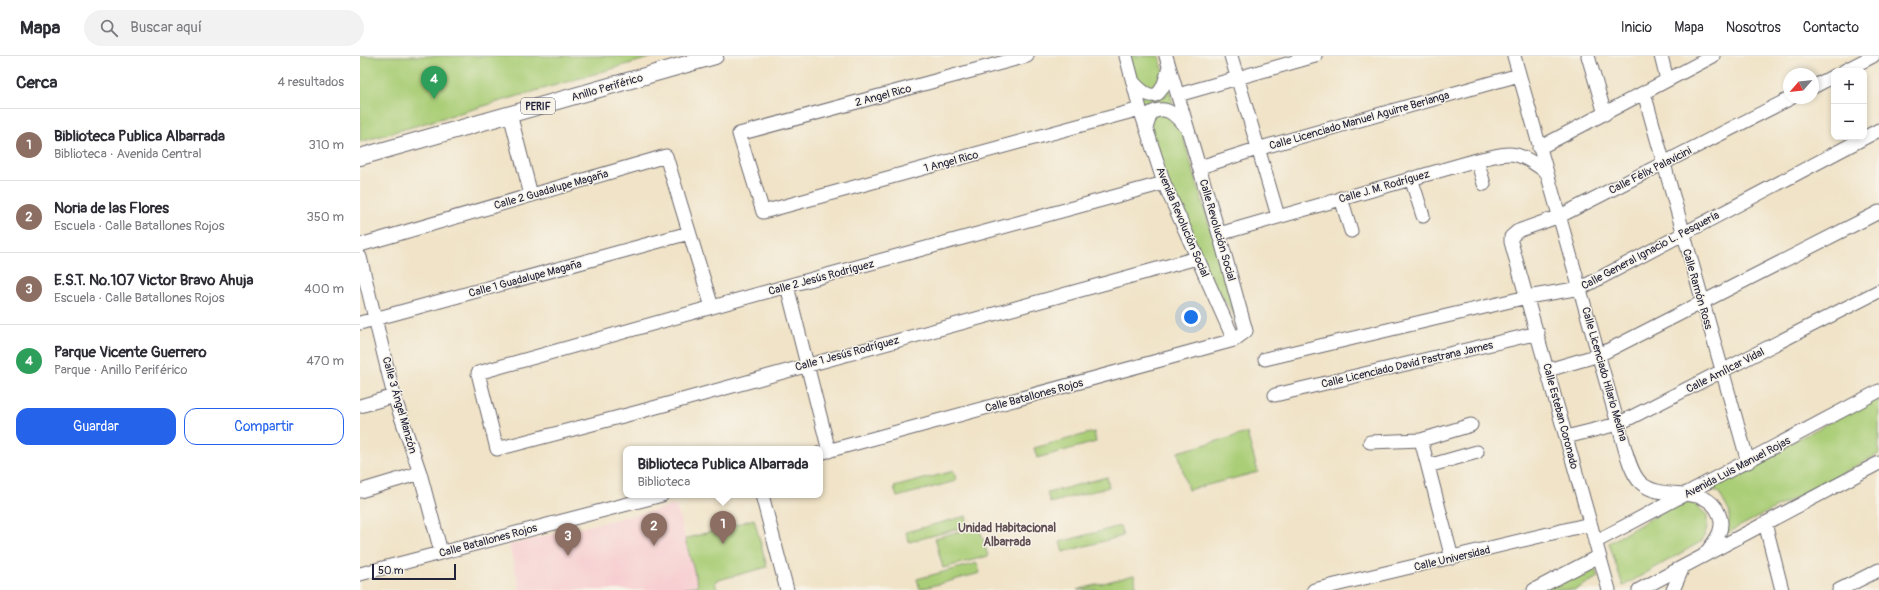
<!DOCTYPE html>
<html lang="es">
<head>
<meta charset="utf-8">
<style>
	body { margin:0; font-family:Pangolin,sans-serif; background:#f2f2f3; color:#2b2b33 }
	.controls { position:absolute; right:12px; top:12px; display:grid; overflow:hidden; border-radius:8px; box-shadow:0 2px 6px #0003 }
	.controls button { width:36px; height:36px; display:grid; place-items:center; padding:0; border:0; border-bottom:1px solid #e1e1e2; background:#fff; color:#2b2b33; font:20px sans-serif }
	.compass { position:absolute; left:1423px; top:12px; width:36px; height:36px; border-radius:50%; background:#fff; box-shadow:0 2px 6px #0003; rotate:242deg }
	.scale { position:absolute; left:12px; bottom:10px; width:84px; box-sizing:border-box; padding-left:4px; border:2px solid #22223b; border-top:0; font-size:11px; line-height:14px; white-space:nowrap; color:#22223b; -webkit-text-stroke:3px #f7f3e8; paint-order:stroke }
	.you { position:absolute; left:831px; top:261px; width:14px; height:14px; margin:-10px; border:3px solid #fff; border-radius:50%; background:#1a73e8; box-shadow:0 0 0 6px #1a73e833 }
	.badge { display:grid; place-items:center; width:26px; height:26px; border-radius:50%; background:#2563eb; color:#fff; font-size:13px; font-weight:700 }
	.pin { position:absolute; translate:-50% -33px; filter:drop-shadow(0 1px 2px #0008) }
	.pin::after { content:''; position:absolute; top:21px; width:14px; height:12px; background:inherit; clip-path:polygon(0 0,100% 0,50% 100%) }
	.popup { position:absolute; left:263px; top:390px; width:200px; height:52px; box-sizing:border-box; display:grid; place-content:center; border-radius:8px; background:#fff; filter:drop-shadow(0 1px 3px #0005); font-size:13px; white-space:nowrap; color:#7c7c81 }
	.popup b { font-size:15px; color:#2b2b33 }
	.popup::after { content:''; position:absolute; left:50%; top:100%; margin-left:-8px; border:8px solid transparent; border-top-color:#fff }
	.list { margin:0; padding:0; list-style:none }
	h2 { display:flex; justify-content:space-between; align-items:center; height:52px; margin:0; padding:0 16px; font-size:17px }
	h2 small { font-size:13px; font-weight:400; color:#7c7c81 }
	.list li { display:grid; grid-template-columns:26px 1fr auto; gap:12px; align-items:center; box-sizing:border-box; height:72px; padding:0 16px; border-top:1px solid #e1e1e2 }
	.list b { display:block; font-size:15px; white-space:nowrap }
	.list p { margin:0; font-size:13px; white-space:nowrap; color:#7c7c81 }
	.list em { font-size:13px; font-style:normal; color:#7c7c81 }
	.actions { display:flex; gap:8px; padding:12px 16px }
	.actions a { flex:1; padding:9px 0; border:1px solid #2563eb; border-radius:12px; text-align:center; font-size:14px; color:#2563eb }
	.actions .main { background:#2563eb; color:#fff }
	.icon { flex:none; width:22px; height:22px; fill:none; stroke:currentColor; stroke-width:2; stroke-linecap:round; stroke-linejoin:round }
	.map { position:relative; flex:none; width:1519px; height:534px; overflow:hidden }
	header { display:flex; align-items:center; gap:24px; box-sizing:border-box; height:56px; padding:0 20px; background:#fff; border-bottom:1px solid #e1e1e2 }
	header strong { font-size:19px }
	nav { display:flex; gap:22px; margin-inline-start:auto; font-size:14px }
	.search { width:280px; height:36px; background:#f2f2f3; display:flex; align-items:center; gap:10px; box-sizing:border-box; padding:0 14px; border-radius:22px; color:#7c7c81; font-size:15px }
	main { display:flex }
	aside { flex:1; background:#fff }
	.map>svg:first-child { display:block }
	.built { fill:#f7cfd2 }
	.green { fill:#aace77; stroke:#667859 }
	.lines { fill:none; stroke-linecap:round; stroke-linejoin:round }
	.minor-casing { stroke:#6a666c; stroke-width:15 }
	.major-casing { stroke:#6a666c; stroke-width:18 }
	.minor { stroke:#fff; stroke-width:13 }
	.major { stroke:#fff; stroke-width:16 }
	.labels { text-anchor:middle; stroke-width:3; stroke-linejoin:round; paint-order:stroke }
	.shield { fill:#f7f3e8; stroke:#62616f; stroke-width:1 }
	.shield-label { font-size:10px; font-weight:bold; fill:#22223b }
	.street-label { font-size:11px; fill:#22223b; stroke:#f7f3e8 }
	.neighbourhood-label { font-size:12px; font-weight:bold; fill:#604e55; stroke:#f7f3e8 }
</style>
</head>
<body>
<header>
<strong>Mapa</strong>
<div class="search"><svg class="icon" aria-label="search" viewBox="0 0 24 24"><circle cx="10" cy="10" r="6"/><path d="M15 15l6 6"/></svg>Buscar aquí</div>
<nav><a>Inicio</a><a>Mapa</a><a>Nosotros</a><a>Contacto</a></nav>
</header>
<main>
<aside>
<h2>Cerca<small>4 resultados</small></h2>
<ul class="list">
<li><span class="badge" style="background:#8d6e63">1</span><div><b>Biblioteca Publica Albarrada</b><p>Biblioteca · Avenida Central</p></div><em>310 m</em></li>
<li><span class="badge" style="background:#8d6e63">2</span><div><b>Noria de las Flores</b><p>Escuela · Calle Batallones Rojos</p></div><em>350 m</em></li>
<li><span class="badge" style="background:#8d6e63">3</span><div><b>E.S.T. No.107 Victor Bravo Ahuja</b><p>Escuela · Calle Batallones Rojos</p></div><em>400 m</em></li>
<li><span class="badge" style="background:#2e9e5b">4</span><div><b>Parque Vicente Guerrero</b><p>Parque · Anillo Periférico</p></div><em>470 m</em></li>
</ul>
<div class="actions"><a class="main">Guardar</a><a>Compartir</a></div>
</aside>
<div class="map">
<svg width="1519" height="534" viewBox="0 0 1519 534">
	<rect width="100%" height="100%" fill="#f7f3e8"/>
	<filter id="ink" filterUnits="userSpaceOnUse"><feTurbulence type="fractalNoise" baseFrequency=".025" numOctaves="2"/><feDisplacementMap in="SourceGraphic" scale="8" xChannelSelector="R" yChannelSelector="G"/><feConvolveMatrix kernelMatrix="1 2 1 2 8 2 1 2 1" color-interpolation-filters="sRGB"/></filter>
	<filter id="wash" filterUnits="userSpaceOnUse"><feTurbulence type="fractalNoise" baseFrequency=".012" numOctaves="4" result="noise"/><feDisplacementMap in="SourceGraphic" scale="16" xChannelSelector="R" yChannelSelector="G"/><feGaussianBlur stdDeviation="0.9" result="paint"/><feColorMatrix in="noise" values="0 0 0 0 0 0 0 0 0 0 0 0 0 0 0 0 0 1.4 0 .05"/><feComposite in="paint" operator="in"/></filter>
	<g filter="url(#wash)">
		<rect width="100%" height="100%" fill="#f0e3c7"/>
		<path class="built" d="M316 449 338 530 319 534H160L149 489Z"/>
		<path class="green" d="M0 0H296L0 86Z
			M762 0H799L877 262 834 201Z
			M1519 340V398L1367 477 1370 457 1358 435 1344 433Z
			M734 376 736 386 677 402 674 392Z
			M887 377 898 416 828 434 818 396Z
			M594 415 596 425 537 441 534 431Z
			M747 421 749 431 690 447 687 437Z
			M1319 446 1333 447 1347 459V472L1342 485 1263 530 1249 487Z
			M606 460 608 470 549 486 546 476Z
			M394 463 407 511 355 525 357 534H319L338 529 325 483Z
			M619 470 628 500 583 512 575 482Z
			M760 470 763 480 703 496 700 486Z
			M1232 506 1238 521 1215 534H1180Z
			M617 507 620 517 560 533 557 523Z
			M774 519 776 529 756 534H717Z"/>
	</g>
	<g filter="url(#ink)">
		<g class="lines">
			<g class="minor-casing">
				<path id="minor" d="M667 0 379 78 403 156 780 53
					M766 0 780 53 804 127 874 284
					M871 0 918 160
					M1154 0 1258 368C1263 383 1269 417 1281 427 1303 447 1346 426 1359 458 1366 474 1354 486 1345 498
					M1228 0 1245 58
					M1301 0 1307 24
					M1484 15 1513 0
					M774 27C797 52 803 35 809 11
					M1453 31 1474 20
					M1284 37 1388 406
					M818 39 955 0
					M150 58 171 139
					M786 72 791 57C808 48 815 60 826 71
					M1179 92 1353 0
					M1117 104 1124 128
					M840 111 897 93 1159 19
					M1051 122 1063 160
					M804 127 427 230 118 317 137 393 282 355 837 202
					M981 142 991 175
					M859 178 1117 104C1152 96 1155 93 1185 115
					M0 189 306 100 352 251
					M0 201 34 340 60 417 81 496
					M427 230 469 395
					M0 267 329 177
					M905 303 1167 241 1221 232 1519 74
					M1188 314 1239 299 1519 156
					M915 339 1178 277
					M0 350 34 340
					M1206 381 1258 368 1519 235
					M1061 384 1111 369
					M1010 386 1061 384 1092 502
					M460 397 874 284 886 275 859 178 806 0
					M1068 410 1117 396
					M0 435 60 417
					M402 439 427 534
					M1405 467 1422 534
					M1235 486 1519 335
					M0 518 302 439
					M954 534 1230 468
					M1174 534 1239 500
					M1249 534 1151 186V181L1158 175 1200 160 1431 42
					M1279 534 1519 407
					M1313 534 1323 511
					M1479 534 1519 514"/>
			</g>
			<g class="major-casing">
				<path id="major" d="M0 101 355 0"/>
			</g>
			<use href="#minor" class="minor"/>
			<use href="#major" class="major"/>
		</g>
	</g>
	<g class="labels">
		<rect class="shield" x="161" y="42" width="34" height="16" rx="3"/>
		<g class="shield-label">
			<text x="178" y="54">PERIF</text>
		</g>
		<g class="street-label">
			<text transform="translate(247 31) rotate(-16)" y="4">Anillo Periférico</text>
			<text transform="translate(523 39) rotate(-15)" y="4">2 Angel Rico</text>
			<text transform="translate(999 64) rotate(-16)" y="4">Calle Licenciado Manuel Aguirre Berlanga</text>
			<text transform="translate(591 105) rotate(-15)" y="4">1 Angel Rico</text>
			<text transform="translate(1290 114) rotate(-27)" y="4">Calle Félix Palavicini</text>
			<text transform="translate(1024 130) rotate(-16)" y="4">Calle J. M. Rodríguez</text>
			<text transform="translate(191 133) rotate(-16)" y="4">Calle 2 Guadalupe Magaña</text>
			<text transform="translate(823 166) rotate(67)" y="4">Avenida Revolución Social</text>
			<text transform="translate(858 174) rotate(74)" y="4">Calle Revolución Social</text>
			<text transform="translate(1290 194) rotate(-28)" y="4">Calle General Ignacio L. Pesquería</text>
			<text transform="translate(461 221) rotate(-15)" y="4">Calle 2 Jesús Rodríguez</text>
			<text transform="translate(165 222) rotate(-15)" y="4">Calle 1 Guadalupe Magaña</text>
			<text transform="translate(1338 233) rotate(74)" y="4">Calle Ramón Ross</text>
			<text transform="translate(487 297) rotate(-15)" y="4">Calle 1 Jesús Rodríguez</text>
			<text transform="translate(1047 308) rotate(-13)" y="4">Calle Licenciado David Pastrana James</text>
			<text transform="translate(1365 314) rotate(-27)" y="4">Calle Amílcar Vidal</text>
			<text transform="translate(1245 318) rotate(74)" y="4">Calle Licenciado Hilario Medina</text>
			<text transform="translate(674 339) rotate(-15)" y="4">Calle Batallones Rojos</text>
			<text transform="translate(40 349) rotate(74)" y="4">Calle 3 Ángel Manzón</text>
			<text transform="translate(1201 360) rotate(75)" y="4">Calle Esteban Coronado</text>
			<text transform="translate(1377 411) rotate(-28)" y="4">Avenida Luis Manuel Rojas</text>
			<text transform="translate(128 484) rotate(-15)" y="4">Calle Batallones Rojos</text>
			<text transform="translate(1092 502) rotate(-13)" y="4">Calle Universidad</text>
		</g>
		<g class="neighbourhood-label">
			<text x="647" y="476">Unidad Habitacional<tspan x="647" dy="14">Albarrada</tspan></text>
		</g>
	</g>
</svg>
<div class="controls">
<button>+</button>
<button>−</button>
</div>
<svg class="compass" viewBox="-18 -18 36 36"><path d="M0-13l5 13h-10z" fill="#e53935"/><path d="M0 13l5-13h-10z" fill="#7c7c81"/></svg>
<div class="scale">50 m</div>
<div class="you"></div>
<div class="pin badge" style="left:363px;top:488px;background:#8d6e63">1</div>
<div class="popup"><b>Biblioteca Publica Albarrada</b>Biblioteca</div>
<div class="pin badge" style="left:294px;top:490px;background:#8d6e63">2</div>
<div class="pin badge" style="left:208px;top:500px;background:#8d6e63">3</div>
<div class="pin badge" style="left:74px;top:43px;background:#2e9e5b">4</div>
</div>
</main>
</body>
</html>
